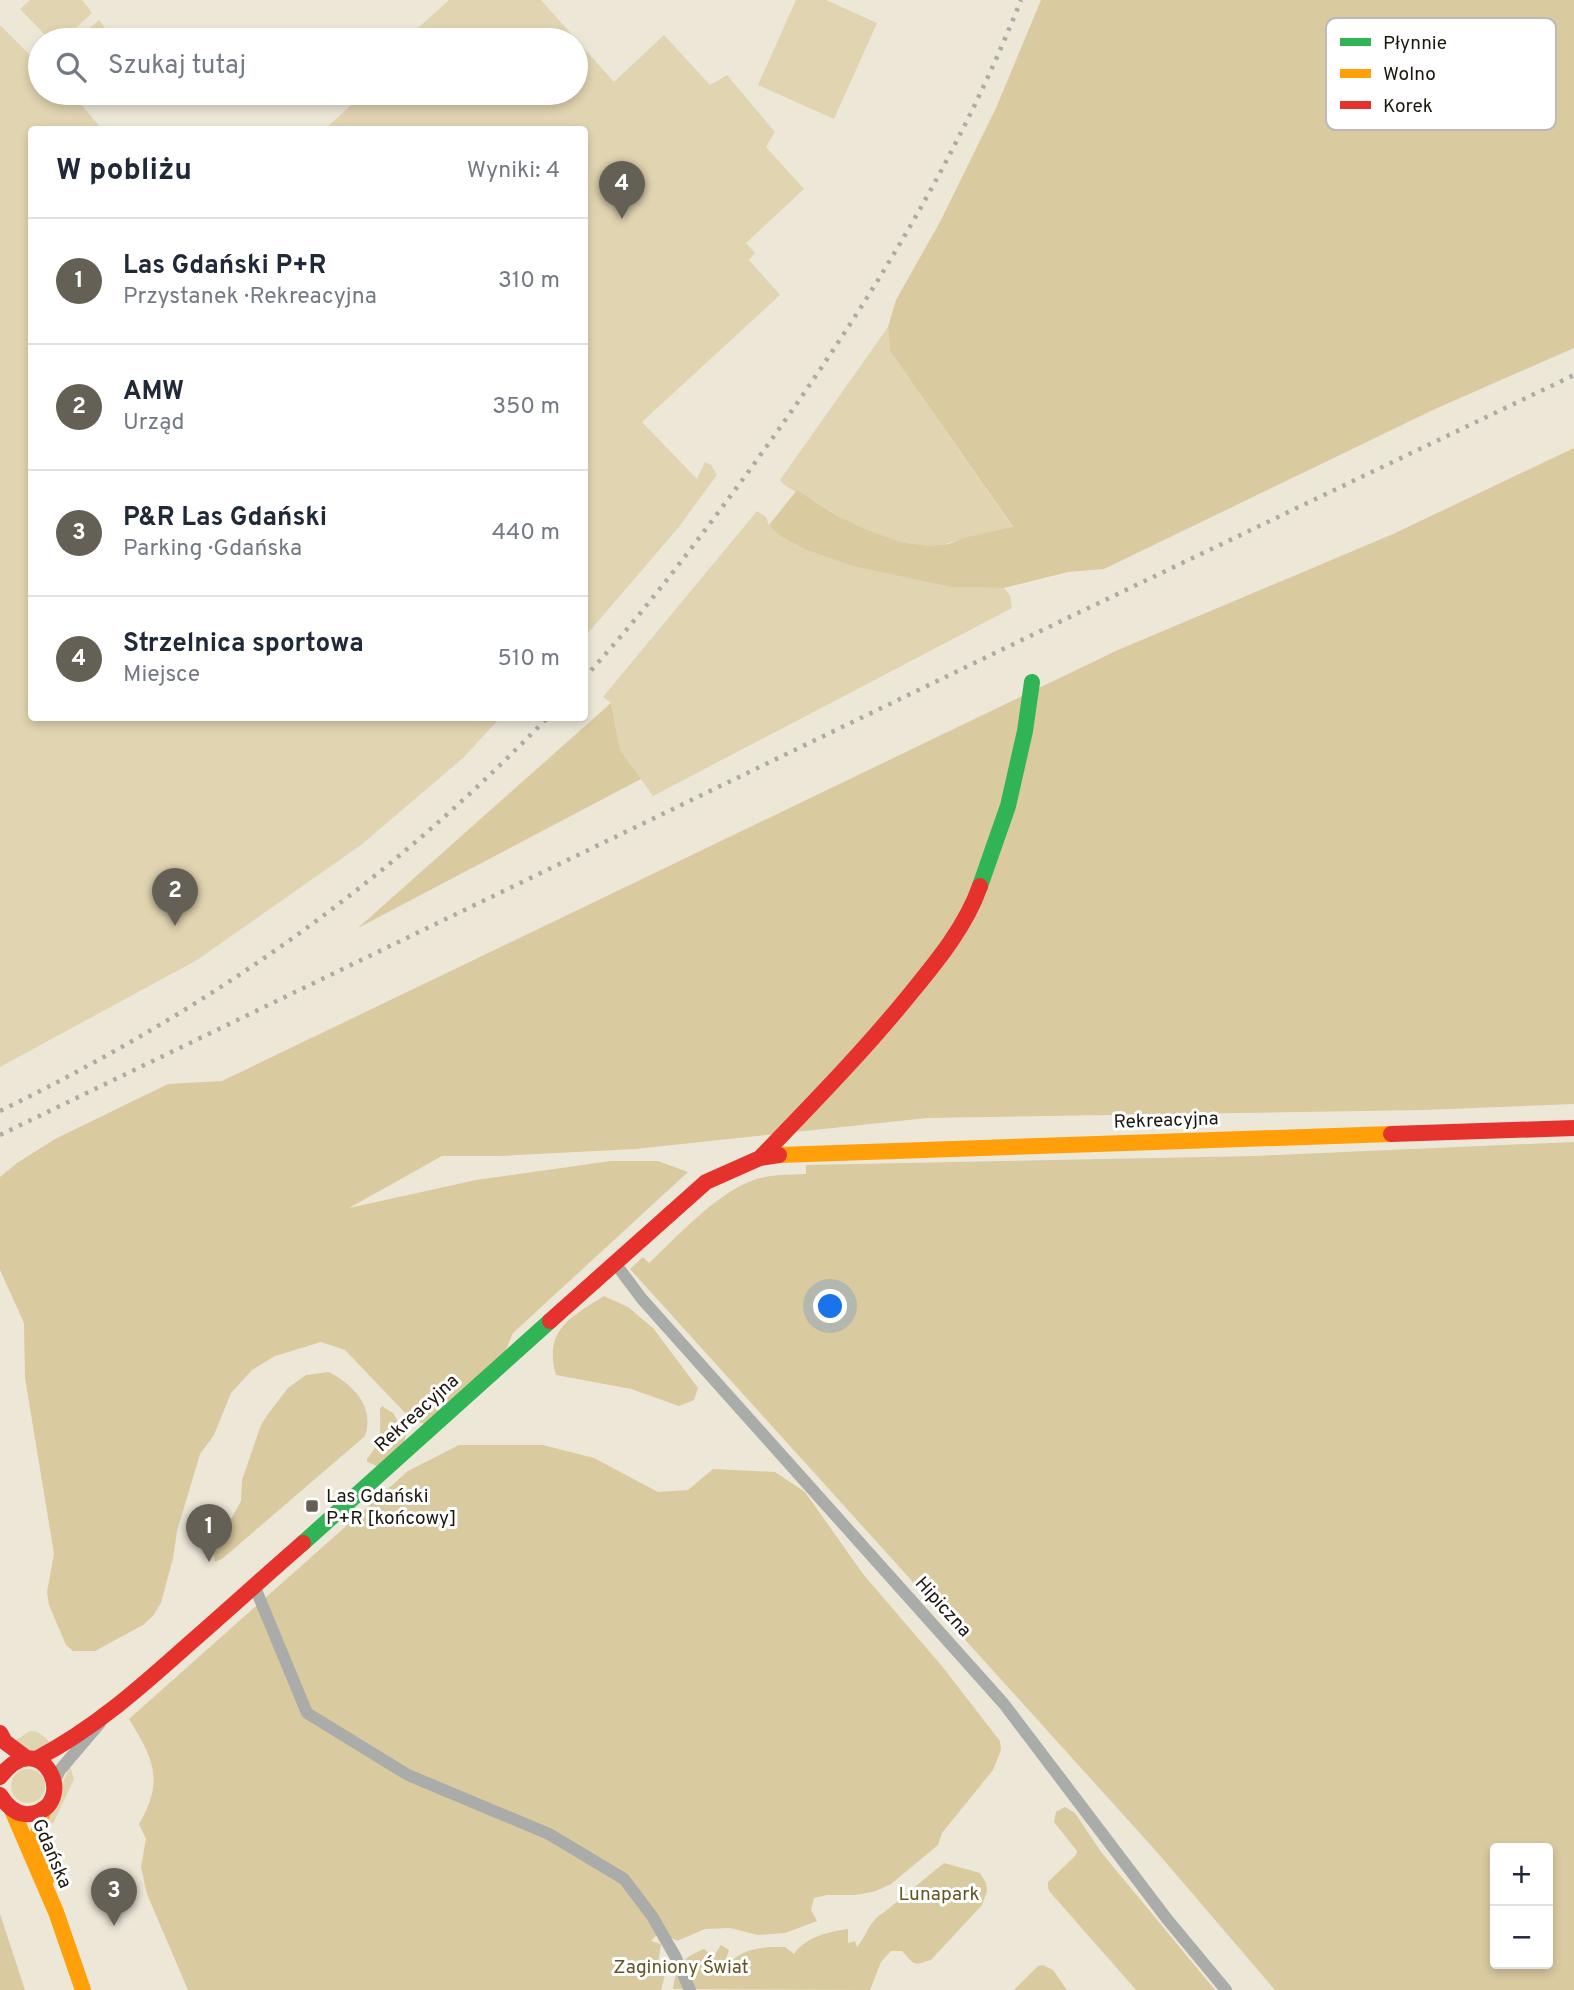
<!DOCTYPE html>
<html lang="pl">
<head>
<meta charset="utf-8">
<style>
	body { margin:0; font-family:Overpass,sans-serif; background:#f2f2f3; color:#1f2937 }
	.controls { position:absolute; right:21px; bottom:21px; display:grid; overflow:hidden; border-radius:7px; box-shadow:0 4px 10px #0003 }
	.controls button { width:63px; height:63px; display:grid; place-items:center; padding:0; border:0; border-bottom:2px solid #e0e1e3; background:#fff; color:#1f2937; font:35px sans-serif }
	.you { position:absolute; left:831px; top:1307px; width:24px; height:24px; margin:-18px; border:5px solid #fff; border-radius:50%; background:#1a73e8; box-shadow:0 0 0 10px #1a73e833 }
	.badge { display:grid; place-items:center; width:46px; height:46px; border-radius:50%; background:#656055; color:#fff; font-size:23px; font-weight:700 }
	.pin { position:absolute; translate:-50% -58px; filter:drop-shadow(0 2px 4px #0008) }
	.pin::after { content:''; position:absolute; top:37px; width:24px; height:21px; background:inherit; clip-path:polygon(0 0,100% 0,50% 100%) }
	.list { margin:0; padding:0; list-style:none }
	h2 { display:flex; justify-content:space-between; align-items:center; height:91px; margin:0; padding:0 28px; font-size:30px }
	h2 small { font-size:23px; font-weight:400; color:#747a83 }
	.list li { display:grid; grid-template-columns:46px 1fr auto; gap:21px; align-items:center; box-sizing:border-box; height:126px; padding:0 28px; border-top:2px solid #e0e1e3 }
	.list b { display:block; font-size:26px; white-space:nowrap }
	.list p { margin:0; font-size:23px; white-space:nowrap; color:#747a83 }
	.list em { font-size:23px; font-style:normal; color:#747a83 }
	.icon { flex:none; width:38px; height:38px; fill:none; stroke:currentColor; stroke-width:2; stroke-linecap:round; stroke-linejoin:round }
	.map { position:relative; flex:none; width:1574px; height:1990px; overflow:hidden }
	.search { position:absolute; background:#fff; box-shadow:0 4px 10px #0003; left:28px; top:28px; width:560px; height:77px; display:flex; align-items:center; gap:18px; box-sizing:border-box; padding:0 24px; border-radius:38px; color:#747a83; font-size:26px }
	.panel { position:absolute; background:#fff; box-shadow:0 4px 10px #0003; left:28px; top:126px; width:560px; height:595px; border-radius:7px }
	.map>svg:first-child { display:block }
	.green { fill:#e1d4b1 }
	.forest { fill:#dacaa0; fill-rule:evenodd }
	.lines { fill:none; stroke-linecap:round; stroke-linejoin:round }
	.street { stroke:#aaaca9; stroke-width:12 }
	.fast { stroke:#30b455; stroke-width:16 }
	.slow { stroke:#ff9f0a; stroke-width:16 }
	.jam { stroke:#e5322d; stroke-width:16 }
	.rail { stroke:#acaba4; stroke-width:4.5; stroke-dasharray:3.5 7; stroke-linecap:butt }
	.poi-dot { fill:#656055; stroke:#fff; stroke-width:2.5 }
	.labels { text-anchor:middle; stroke-width:6; stroke-linejoin:round; paint-order:stroke }
	.street-label { font-size:19px; fill:#1c180e; stroke:#fff }
	.poi-label { font-size:19px; fill:#1c180e; stroke:#fff; text-anchor:start }
	.park-label { font-size:19px; fill:#655423; stroke:#fff }
	.key { fill:#fff; stroke:#bbbab7; stroke-width:2 }
	.key-label { font-size:19px; fill:#1c180e }
</style>
</head>
<body>
<div class="map">
<svg width="1574" height="1990" viewBox="0 0 1574 1990">
	<rect width="100%" height="100%" fill="#ede7d8"/>
	<path class="green" d="M30 0H82L92 13 63 40H50L20 9Z
		M449 0H541L614 82 664 35 710 85 727 75 775 132 766 147 804 189 746 243 755 253 749 260 780 295 642 422 697 479 705 462 711 465 717 475 678 528 588 633 584 632V130L325 129 351 105 352 93H576V40H405Z
		M796 0H826L877 23 834 119 758 85Z
		M99 20 114 40H76Z
		M0 25 40 65V93H85L79 102 102 129 32 130V718H500L463 758 361 845 197 960 0 1067Z
		M888 327 890 351 1013 528C998 531 982 534 966 538 953 541 943 546 929 546 889 546 847 523 815 501 802 492 789 492 780 480Z
		M757 511 766 517 769 525 791 542 804 549 852 566 950 587 1004 588 1010 595 1012 608 653 796 620 750 611 703 603 697Z
		M30 1731 38 1732 51 1743 33 1751 13 1742Z
		M70 1766 74 1779 54 1822 43 1828Z
		M11 1786a17 17 0 1 1 34 0a17 17 0 1 1-34 0Z"/>
	<path class="forest" d="M1041 0H1574V348L1435 409 1104 569 1068 572 1004 588 950 587 852 566 804 549 782 537 769 525 797 490 836 515 867 530 900 542 928 546 949 544 963 538 1013 527 890 351 888 327 896 300 940 222 996 108Z
		M1574 448V1104L1423 1110 927 1118 635 1149 499 1156H442L349 1208 476 1180 611 1161H658L688 1172 513 1333 505 1352 425 1424 412 1420 345 1350 321 1342 275 1356 252 1370 231 1393 214 1435 200 1454 177 1531 173 1558 161 1603 153 1616 143 1625 95 1651H73L66 1645 49 1605 47 1592 54 1554 25 1378 24 1323 0 1270V1177L17 1163 55 1139 168 1084 222 1081 1118 650 1393 534Z
		M611 703 620 750 641 779 358 928Z
		M1574 1142V1990H1275L1156 1851 630 1269 643 1257 649 1263C677 1237 716 1194 751 1181 769 1174 787 1175 806 1174V1165L1254 1156ZM1495 1848H1548V1964H1495Z
		M604 1296 628 1307 653 1328 698 1388 694 1400 679 1406 631 1389 556 1375C543 1330 571 1317 604 1296Z
		M329 1372C353 1385 375 1406 365 1436L222 1559 215 1562 214 1553 230 1528 231 1519 241 1501 242 1480 261 1425 268 1414 288 1388 306 1375Z
		M382 1406 393 1413 406 1434 403 1445 377 1466 367 1462V1459C383 1440 380 1432 380 1409Z
		M459 1445H543L594 1458 658 1492 688 1490 713 1469 775 1472 805 1492 863 1574 941 1665 1000 1741 1001 1750 993 1770 942 1833 938 1845 891 1884 876 1891 856 1895H827L814 1898 811 1910 817 1921 785 1933 758 1935 730 1928 705 1929 677 1941 660 1931 651 1941 661 1944 657 1970 666 1971 661 1990H188L147 1894 141 1867 146 1839 139 1824C165 1780 153 1758 129 1719L408 1471Z
		M1065 1807 1075 1813 1101 1852 1215 1990H1136L1050 1892 1048 1888V1882L1076 1855 1077 1851 1054 1822 1056 1812Z
		M944 1863 980 1873 986 1883 987 1891 982 1905 931 1960 917 1964 912 1962 902 1951H891L881 1962 870 1990 673 1989C677 1964 681 1959 704 1949L713 1957 721 1945 729 1950 726 1959 730 1962C746 1947 764 1947 785 1947L794 1954C804 1938 830 1931 848 1929V1943L855 1941 857 1947C867 1935 869 1921 883 1913Z
		M0 1914 25 1990H0Z
		M1043 1965 1053 1970 1067 1990H1014L1038 1966Z"/>
	<g class="lines">
		<path class="street" d="M615 1263 642 1299 1004 1704 1167 1919 1226 1990
			M254 1585 307 1713 408 1775 549 1834 624 1879 652 1916 675 1956 690 1990
			M55 1780 60 1770 100 1723"/>
		<path class="fast" d="M980 886 1008 806 1025 731 1032 682
			M303 1543 550 1321"/>
		<path class="slow" d="M779 1155 1391 1134
			M43 1809 38 1834 48 1877
			M12 1810 56 1912 83 1990"/>
		<path class="jam" d="M1391 1134 1574 1128
			M760 1158C812 1104 864 1051 911 993 938 960 966 926 980 886
			M550 1321 706 1182 760 1158 779 1155
			M0 1733 5 1742 25 1757
			M36 1759C94 1729 142 1686 190 1643 228 1610 265 1576 303 1543
			M0 1777C42 1721 81 1807 30 1814 16 1816 7 1806 0 1795"/>
		<path class="rail" d="M584 678C643 614 695 544 746 475 855 325 952 173 1021 0
			M0 1111C209 1009 386 885 547 718
			M0 1135 1028 637 1574 375"/>
	</g>
	<rect class="poi-dot" x="305" y="1499" width="14" height="14" rx="3.5"/>
	<g class="labels">
		<g class="street-label">
			<text transform="translate(1166 1119) rotate(-2)" y="7">Rekreacyjna</text>
			<text transform="translate(416 1412) rotate(-42)" y="7">Rekreacyjna</text>
			<text transform="translate(944 1606) rotate(48)" y="7">Hipiczna</text>
			<text transform="translate(53 1853) rotate(67)" y="7">Gdańska</text>
		</g>
		<g class="poi-label">
			<text x="326" y="1502">Las Gdański<tspan x="326" dy="22">P+R [końcowy]</tspan></text>
		</g>
		<g class="park-label">
			<text x="939" y="1900">Lunapark</text>
			<text x="681" y="1973">Zaginiony Świat</text>
		</g>
	</g>
	<rect x="1326" y="18" width="230" height="112" rx="10" class="key"/>
	<rect x="1340" y="38" width="31" height="8" fill="#30b455"/>
	<rect x="1340" y="69" width="31" height="9" fill="#ff9f0a"/>
	<rect x="1340" y="101" width="31" height="8" fill="#e5322d"/>
	<g class="key-label">
		<text x="1383" y="49">Płynnie</text>
		<text x="1383" y="80">Wolno</text>
		<text x="1383" y="112">Korek</text>
	</g>
</svg>
<div class="controls">
<button>+</button>
<button>−</button>
</div>
<div class="you"></div>
<div class="pin badge" style="left:209px;top:1562px">1</div>
<div class="pin badge" style="left:175px;top:926px">2</div>
<div class="pin badge" style="left:114px;top:1926px">3</div>
<div class="pin badge" style="left:622px;top:219px">4</div>
<div class="search"><svg class="icon" aria-label="search" viewBox="0 0 24 24"><circle cx="10" cy="10" r="6"/><path d="M15 15l6 6"/></svg>Szukaj tutaj</div>
<section class="panel">
<h2>W pobliżu<small>Wyniki: 4</small></h2>
<ul class="list">
<li><span class="badge">1</span><div><b>Las Gdański P+R</b><p>Przystanek · Rekreacyjna</p></div><em>310 m</em></li>
<li><span class="badge">2</span><div><b>AMW</b><p>Urząd</p></div><em>350 m</em></li>
<li><span class="badge">3</span><div><b>P&amp;R Las Gdański</b><p>Parking · Gdańska</p></div><em>440 m</em></li>
<li><span class="badge">4</span><div><b>Strzelnica sportowa</b><p>Miejsce</p></div><em>510 m</em></li>
</ul>
</section>
</div>
</body>
</html>
